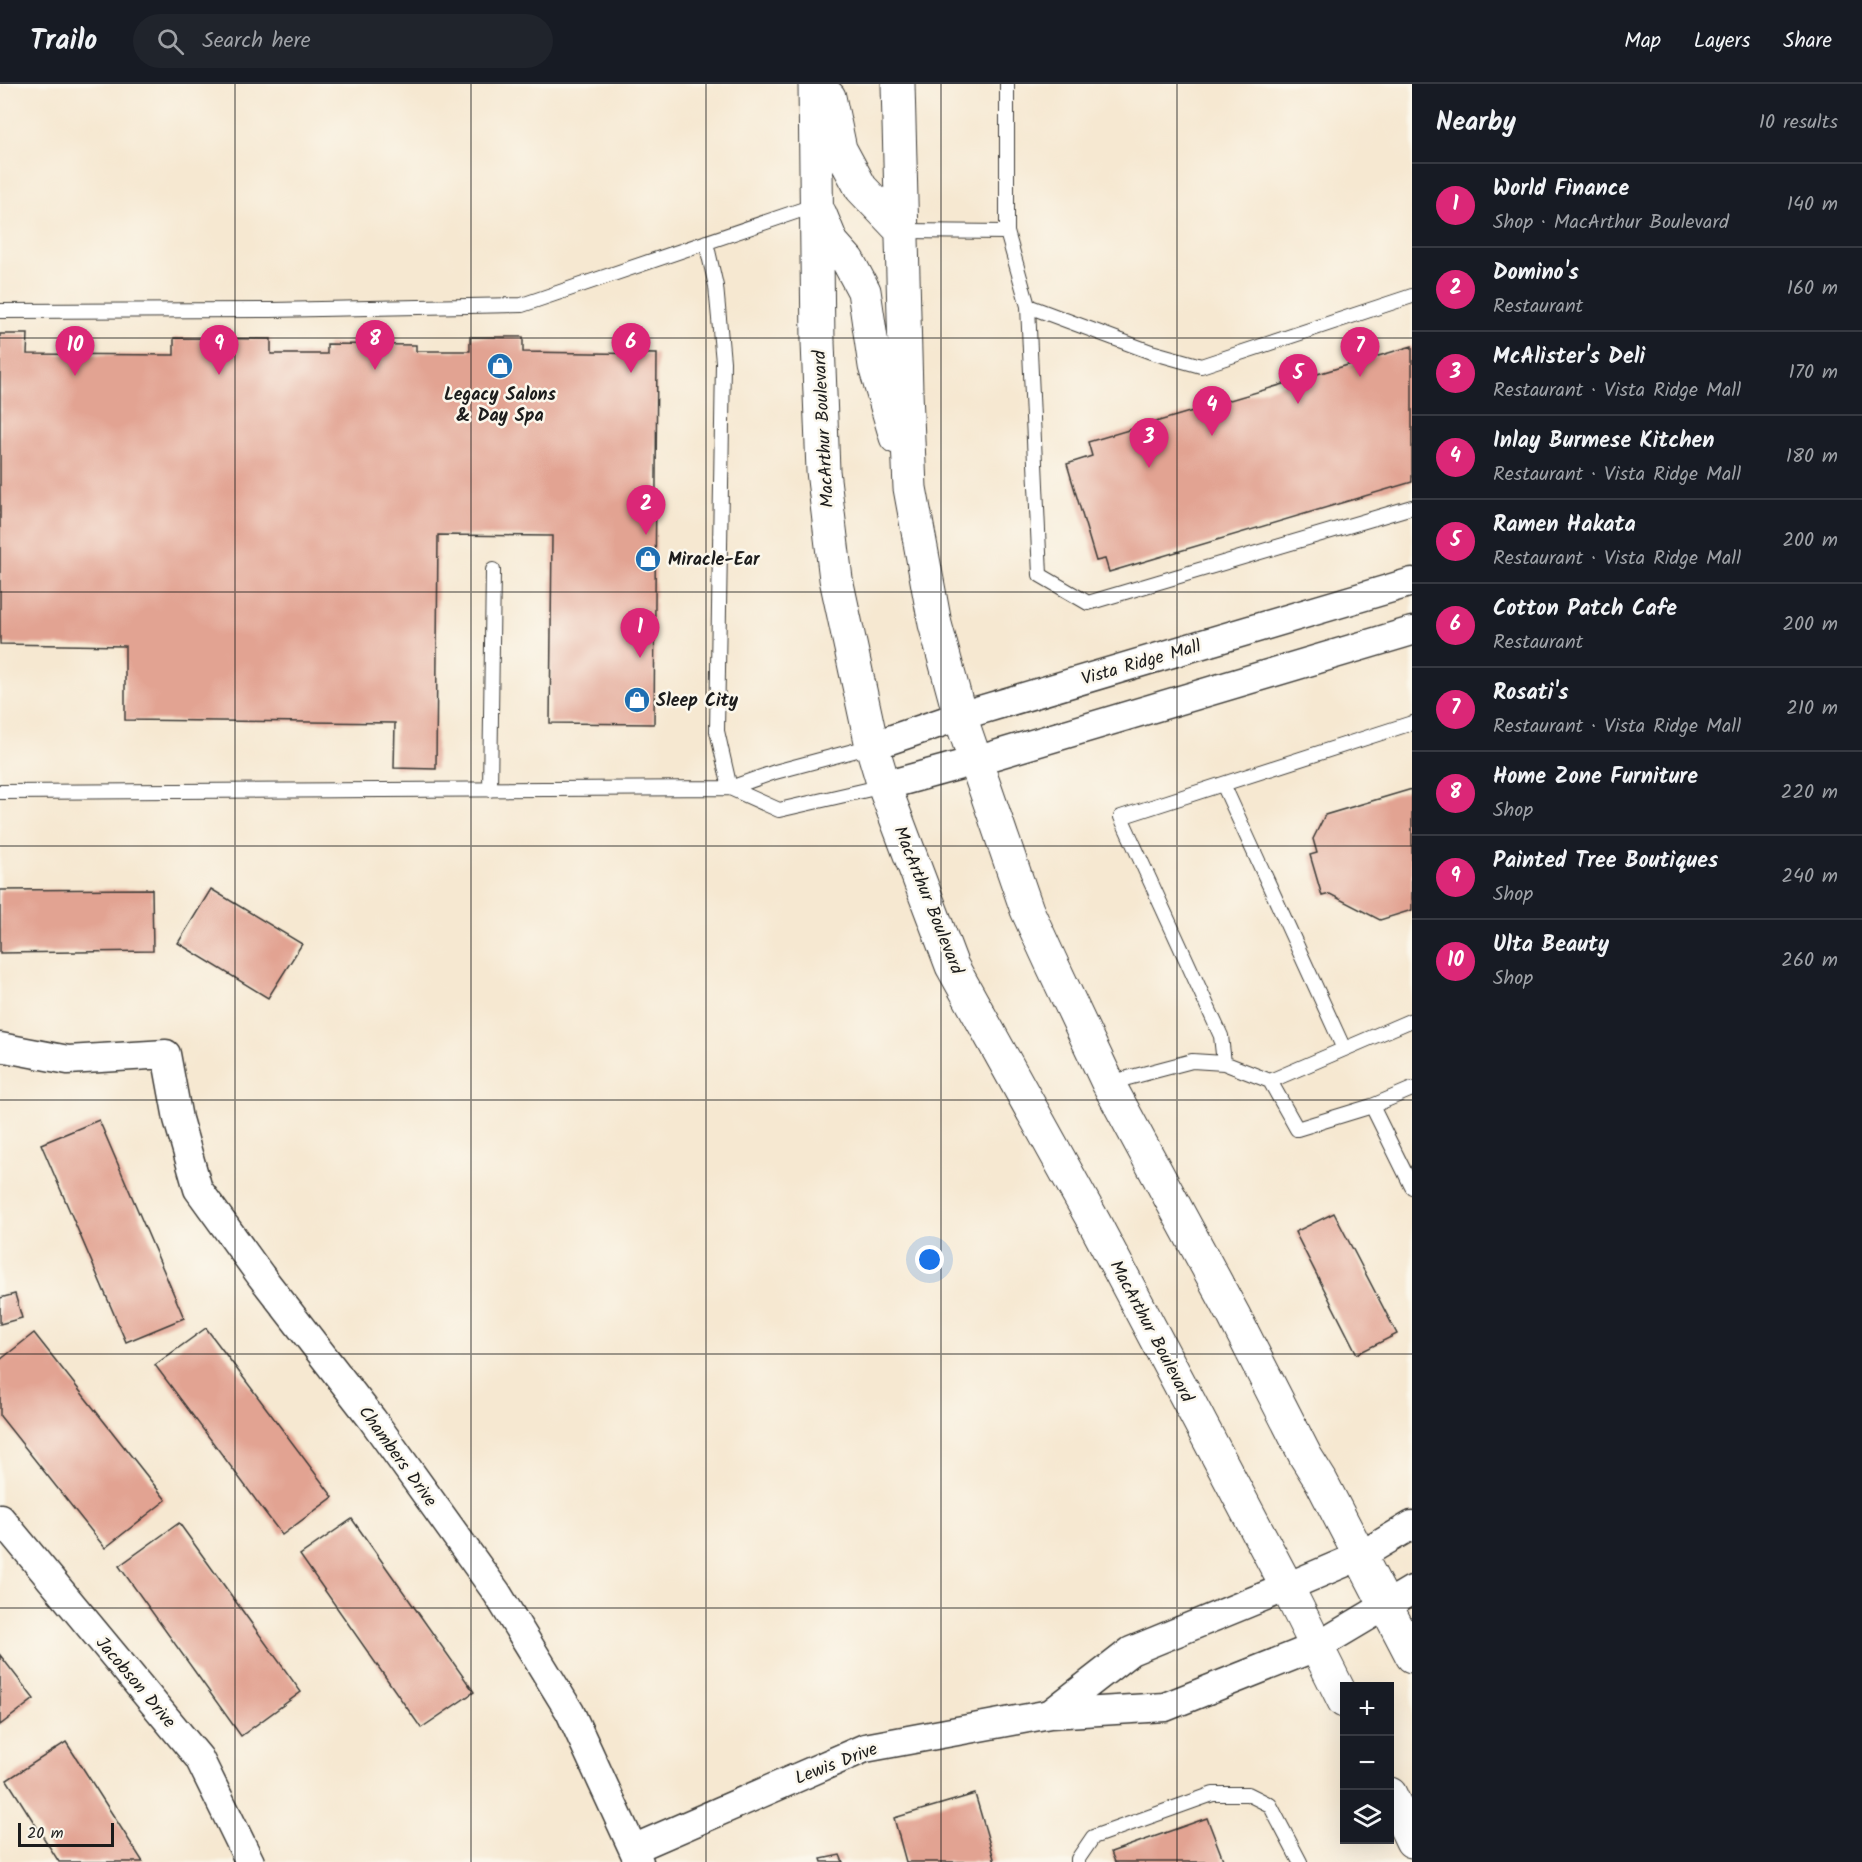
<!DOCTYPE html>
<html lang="en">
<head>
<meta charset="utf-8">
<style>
	body { margin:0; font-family:Kalam,sans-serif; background:#20242c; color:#f1f3f6 }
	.controls { position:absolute; right:18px; bottom:18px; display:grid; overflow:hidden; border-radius:0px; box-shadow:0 6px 24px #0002 }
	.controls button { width:54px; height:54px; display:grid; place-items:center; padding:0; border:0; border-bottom:2px solid #363941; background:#171b24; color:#f1f3f6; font:30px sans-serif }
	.scale { position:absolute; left:18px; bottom:15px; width:96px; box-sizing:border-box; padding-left:6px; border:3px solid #1c1c1c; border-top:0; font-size:16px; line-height:21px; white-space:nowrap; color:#1c1c1c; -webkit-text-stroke:4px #fbf7ec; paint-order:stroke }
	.you { position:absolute; left:930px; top:1176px; width:21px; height:21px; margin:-15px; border:4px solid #fff; border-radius:50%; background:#1a73e8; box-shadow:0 0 0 9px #1a73e833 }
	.badge { display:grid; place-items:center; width:39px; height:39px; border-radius:50%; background:#db2777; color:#fff; font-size:20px; font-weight:700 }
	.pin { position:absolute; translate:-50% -50px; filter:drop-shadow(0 2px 3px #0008) }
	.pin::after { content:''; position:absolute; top:32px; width:21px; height:18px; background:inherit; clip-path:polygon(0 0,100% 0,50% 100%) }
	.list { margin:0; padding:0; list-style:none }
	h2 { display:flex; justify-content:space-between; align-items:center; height:78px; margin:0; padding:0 24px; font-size:26px }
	h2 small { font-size:20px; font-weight:400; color:#9ea1a6 }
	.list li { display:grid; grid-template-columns:39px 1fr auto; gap:18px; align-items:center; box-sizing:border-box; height:84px; padding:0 24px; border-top:2px solid #363941 }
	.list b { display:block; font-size:22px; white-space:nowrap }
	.list p { margin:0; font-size:20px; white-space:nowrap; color:#9ea1a6 }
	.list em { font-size:20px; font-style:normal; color:#9ea1a6 }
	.icon { flex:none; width:33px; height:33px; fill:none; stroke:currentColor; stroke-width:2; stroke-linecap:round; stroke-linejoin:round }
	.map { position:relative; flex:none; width:1412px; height:1778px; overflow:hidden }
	header { display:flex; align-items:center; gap:36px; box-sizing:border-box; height:84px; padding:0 30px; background:#171b24; border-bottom:2px solid #363941 }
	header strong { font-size:28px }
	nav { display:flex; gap:33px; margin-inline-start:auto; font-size:21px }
	.search { width:420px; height:54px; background:#20242c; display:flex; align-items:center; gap:15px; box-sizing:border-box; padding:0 21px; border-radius:33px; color:#9ea1a6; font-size:22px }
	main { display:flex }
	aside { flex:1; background:#171b24 }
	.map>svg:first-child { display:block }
	.building { fill:#e2a392 }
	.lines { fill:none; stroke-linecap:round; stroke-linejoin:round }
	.service-casing { stroke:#3d3b37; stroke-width:16 }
	.minor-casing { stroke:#3d3b37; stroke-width:31 }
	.secondary-casing { stroke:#3d3b37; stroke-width:35 }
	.service { stroke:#fff; stroke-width:14 }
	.minor { stroke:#fff; stroke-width:28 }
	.secondary { stroke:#fff; stroke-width:33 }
	.grid { fill:none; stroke:#1c1c1c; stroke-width:1.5; stroke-opacity:0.55 }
	.labels { text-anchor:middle; stroke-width:5; stroke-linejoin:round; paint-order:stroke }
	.poi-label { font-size:18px; font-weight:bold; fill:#1c1c1c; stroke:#fbf7ec; text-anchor:start }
	.street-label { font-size:18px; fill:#1c1c1c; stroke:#fbf7ec }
</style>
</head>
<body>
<header>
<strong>Trailo</strong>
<div class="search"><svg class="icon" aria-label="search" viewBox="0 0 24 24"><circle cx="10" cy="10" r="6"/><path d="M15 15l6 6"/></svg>Search here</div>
<nav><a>Map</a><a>Layers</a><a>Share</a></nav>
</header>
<main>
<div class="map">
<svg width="1412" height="1778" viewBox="0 0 1412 1778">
	<rect width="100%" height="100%" fill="#fbf7ec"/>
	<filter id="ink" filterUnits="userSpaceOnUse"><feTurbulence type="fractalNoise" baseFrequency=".0167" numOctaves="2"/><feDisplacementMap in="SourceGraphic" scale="12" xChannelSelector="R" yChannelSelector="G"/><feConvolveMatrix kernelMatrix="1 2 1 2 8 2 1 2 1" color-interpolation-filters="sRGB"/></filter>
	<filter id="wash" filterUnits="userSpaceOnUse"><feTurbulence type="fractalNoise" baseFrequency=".008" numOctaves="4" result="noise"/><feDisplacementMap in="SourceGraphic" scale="24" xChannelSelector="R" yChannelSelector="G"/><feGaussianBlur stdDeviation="1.35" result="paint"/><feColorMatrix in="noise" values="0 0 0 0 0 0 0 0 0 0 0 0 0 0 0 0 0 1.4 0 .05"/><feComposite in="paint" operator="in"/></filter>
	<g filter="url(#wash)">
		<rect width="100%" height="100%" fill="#f6e8d1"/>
		<g id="blocks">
			<path class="building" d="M0 250H28L27 270 174 271V254L271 255V270H327V260L416 261V267H470V253H523V268L657 270 654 640 550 639 552 452 438 451 436 685 394 684 395 639 125 636V562L0 560Z
				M1412 262V398L1109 488 1105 475 1096 477 1067 380 1092 372 1088 358Z
				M1412 705V826L1380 836 1330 810 1322 812 1310 771 1317 769 1313 755 1325 731Z
				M152 805 153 867 0 869V806Z
				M211 805 302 860 268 914 178 859Z
				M99 1036 184 1234 126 1258 41 1060Z
				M1334 1129 1397 1250 1357 1270 1295 1148Z
				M15 1210 22 1234 0 1240V1214Z
				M206 1244 333 1413 282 1451 155 1281Z
				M34 1249 166 1416 105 1464 0 1332V1276Z
				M352 1435 474 1608 421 1644 300 1471Z
				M179 1439 301 1608 241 1652 119 1482Z
				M0 1571 34 1615 0 1641Z
				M66 1658 86 1689 143 1778H59L7 1696Z
				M975 1710 995 1778H906L894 1734Z
				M1207 1734 1224 1778H1115L1111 1768Z
				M840 1771 843 1778H822L821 1775Z"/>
		</g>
	</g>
	<g filter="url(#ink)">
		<use href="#blocks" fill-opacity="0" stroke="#3d3b37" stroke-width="1.5"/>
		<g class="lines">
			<g class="service-casing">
				<path id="service" d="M1007 0V148L1028 222 1040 491 1088 519 1412 423
					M902 147 1007 148
					M706 158 716 202 723 278 717 647 730 704
					M1028 222 1151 268 1201 282 1412 212
					M0 227 271 226 522 221 816 121
					M1223 700 1344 965
					M730 704 779 726 884 702
					M490 706 493 486
					M0 708 730 704 775 688 872 662
					M1224 979 1221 952 1121 733 1412 639
					M1270 997 1297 1045 1372 1022 1412 1005
					M1109 999 1192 977 1224 979 1270 997 1412 936
					M1372 1022 1412 1103
					M1078 1778V1775L1093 1753 1213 1710H1248L1270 1721 1300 1778"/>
			</g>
			<g class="minor-casing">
				<path id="minor" d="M872 662 960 632 1412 498
					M884 702 975 677 1412 547
					M0 963 68 976 166 970 178 1035 198 1105 261 1192 372 1335 497 1509 570 1628 639 1778
					M0 1434 199 1674 250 1778
					M1050 1630 1131 1567 1287 1503 1360 1472 1412 1441
					M633 1765 865 1664 1050 1630 1165 1623 1318 1562 1412 1506"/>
			</g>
			<g class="secondary-casing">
				<path id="secondary" d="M815 0 818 258 823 387 836 495 872 662 884 702 952 882 1094 1138 1287 1503 1344 1617
					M898 0 906 308 910 404 935 540 960 632 1027 826 1050 876 1108 999 1233 1230 1306 1373 1321 1397 1412 1572
					M829 13 840 65 861 104 902 147
					M820 130 832 159 848 177 864 207 875 282 896 353
					M1390 1710 1412 1757"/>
			</g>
			<use href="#service" class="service"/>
			<use href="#minor" class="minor"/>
			<use href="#secondary" class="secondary"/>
		</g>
	</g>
	<path class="grid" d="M235 0V1778M471 0V1778M706 0V1778M941 0V1778M1177 0V1778M0 254H1412M0 508H1412M0 762H1412M0 1016H1412M0 1270H1412M0 1524H1412"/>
	<defs>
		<g id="shop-disc" transform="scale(1.35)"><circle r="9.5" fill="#1f6fb2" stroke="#fbf7ec"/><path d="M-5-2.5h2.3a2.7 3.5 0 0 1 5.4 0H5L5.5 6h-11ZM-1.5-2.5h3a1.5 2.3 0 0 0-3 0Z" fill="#fff"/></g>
	</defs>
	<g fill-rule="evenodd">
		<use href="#shop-disc" x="500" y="282"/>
		<use href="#shop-disc" x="648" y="475"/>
		<use href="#shop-disc" x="637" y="616"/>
	</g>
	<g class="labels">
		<g class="poi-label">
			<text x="500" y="316" text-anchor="middle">Legacy Salons<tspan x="500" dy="21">&amp; Day Spa</tspan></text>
			<text x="668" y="481">Miracle-Ear</text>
			<text x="656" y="622">Sleep City</text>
		</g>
		<g class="street-label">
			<text transform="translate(823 345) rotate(-93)" y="6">MacArthur Boulevard</text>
			<text transform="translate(1141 578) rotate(-16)" y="6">Vista Ridge Mall</text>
			<text transform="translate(929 816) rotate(68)" y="6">MacArthur Boulevard</text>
			<text transform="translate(1152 1247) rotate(62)" y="6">MacArthur Boulevard</text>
			<text transform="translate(398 1372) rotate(54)" y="6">Chambers Drive</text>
			<text transform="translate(136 1598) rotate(50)" y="6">Jacobson Drive</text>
			<text transform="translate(836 1679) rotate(-21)" y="6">Lewis Drive</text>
		</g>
	</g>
</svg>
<div class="controls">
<button>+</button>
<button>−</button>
<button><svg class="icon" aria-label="layers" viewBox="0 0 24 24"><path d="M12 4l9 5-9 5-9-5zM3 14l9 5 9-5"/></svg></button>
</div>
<div class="scale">20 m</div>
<div class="you"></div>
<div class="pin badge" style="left:640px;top:574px">1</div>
<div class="pin badge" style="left:646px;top:451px">2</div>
<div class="pin badge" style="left:1149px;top:384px">3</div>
<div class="pin badge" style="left:1212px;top:352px">4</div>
<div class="pin badge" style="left:1298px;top:320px">5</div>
<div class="pin badge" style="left:631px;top:289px">6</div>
<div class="pin badge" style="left:1360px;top:293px">7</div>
<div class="pin badge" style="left:375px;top:286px">8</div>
<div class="pin badge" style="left:219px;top:291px">9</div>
<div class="pin badge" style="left:75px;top:292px">10</div>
</div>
<aside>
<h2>Nearby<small>10 results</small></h2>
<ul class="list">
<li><span class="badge">1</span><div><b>World Finance</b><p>Shop · MacArthur Boulevard</p></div><em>140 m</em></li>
<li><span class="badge">2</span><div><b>Domino's</b><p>Restaurant</p></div><em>160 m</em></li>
<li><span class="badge">3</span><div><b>McAlister's Deli</b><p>Restaurant · Vista Ridge Mall</p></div><em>170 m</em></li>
<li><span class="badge">4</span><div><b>Inlay Burmese Kitchen</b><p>Restaurant · Vista Ridge Mall</p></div><em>180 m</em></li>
<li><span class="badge">5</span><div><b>Ramen Hakata</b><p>Restaurant · Vista Ridge Mall</p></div><em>200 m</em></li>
<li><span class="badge">6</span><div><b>Cotton Patch Cafe</b><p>Restaurant</p></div><em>200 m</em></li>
<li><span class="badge">7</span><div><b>Rosati's</b><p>Restaurant · Vista Ridge Mall</p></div><em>210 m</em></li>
<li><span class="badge">8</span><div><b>Home Zone Furniture</b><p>Shop</p></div><em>220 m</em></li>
<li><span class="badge">9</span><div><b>Painted Tree Boutiques</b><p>Shop</p></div><em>240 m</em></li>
<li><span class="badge">10</span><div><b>Ulta Beauty</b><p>Shop</p></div><em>260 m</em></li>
</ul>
</aside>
</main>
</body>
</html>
